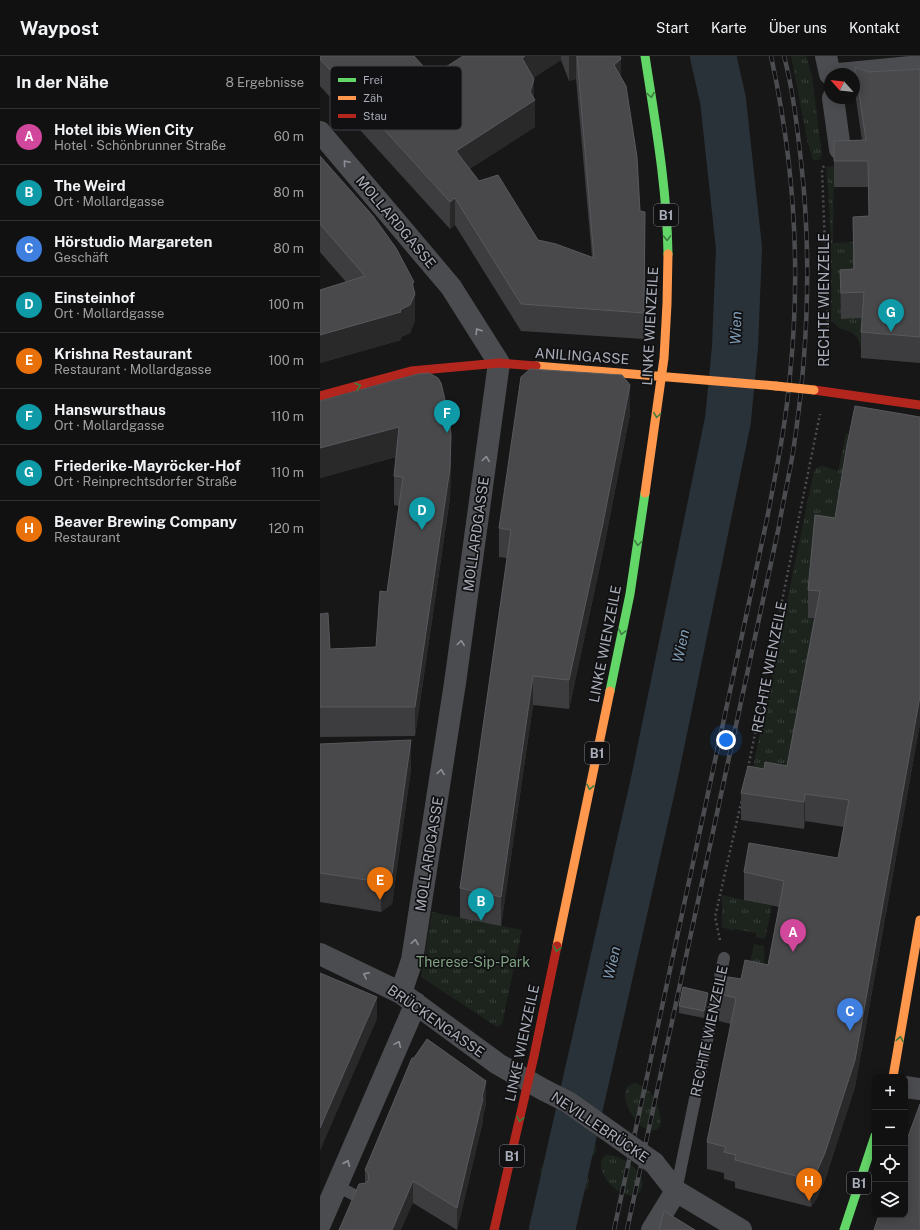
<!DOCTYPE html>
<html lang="de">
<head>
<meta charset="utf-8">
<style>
	body { margin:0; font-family:"Public Sans",sans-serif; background:#1e1f1f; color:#f1f3f6 }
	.controls { position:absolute; right:12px; bottom:12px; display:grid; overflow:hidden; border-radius:8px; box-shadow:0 2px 10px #0003 }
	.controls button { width:36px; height:36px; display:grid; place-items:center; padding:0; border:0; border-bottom:1px solid #303131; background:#111; color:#f1f3f6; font:20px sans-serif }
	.compass { position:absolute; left:504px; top:12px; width:36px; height:36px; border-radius:50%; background:#111; box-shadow:0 2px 10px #0003; rotate:297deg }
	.you { position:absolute; left:406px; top:684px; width:14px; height:14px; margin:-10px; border:3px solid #fff; border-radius:50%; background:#1a73e8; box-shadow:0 0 0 6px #1a73e833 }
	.badge { display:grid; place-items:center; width:26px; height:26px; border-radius:50%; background:#757880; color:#fff; font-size:13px; font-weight:700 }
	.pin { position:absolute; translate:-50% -33px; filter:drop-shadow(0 1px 2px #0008) }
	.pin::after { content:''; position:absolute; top:21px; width:14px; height:12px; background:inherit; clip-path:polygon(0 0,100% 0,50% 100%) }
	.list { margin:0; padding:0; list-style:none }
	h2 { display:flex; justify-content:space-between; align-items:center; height:52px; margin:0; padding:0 16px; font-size:17px }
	h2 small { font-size:13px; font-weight:400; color:#9c9d9f }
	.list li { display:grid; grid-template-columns:26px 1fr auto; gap:12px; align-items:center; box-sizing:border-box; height:56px; padding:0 16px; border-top:1px solid #303131 }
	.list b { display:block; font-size:15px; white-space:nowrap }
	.list p { margin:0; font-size:13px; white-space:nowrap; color:#9c9d9f }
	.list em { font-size:13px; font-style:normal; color:#9c9d9f }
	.icon { flex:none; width:22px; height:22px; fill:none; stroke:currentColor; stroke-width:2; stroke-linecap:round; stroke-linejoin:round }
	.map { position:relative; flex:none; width:600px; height:1174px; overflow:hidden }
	header { display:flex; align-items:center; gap:24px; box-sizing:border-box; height:56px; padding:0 20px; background:#111; border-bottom:1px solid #303131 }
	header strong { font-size:19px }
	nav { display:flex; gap:22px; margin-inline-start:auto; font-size:14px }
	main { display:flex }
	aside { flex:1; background:#111 }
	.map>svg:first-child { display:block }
	.grass { fill:url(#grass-tufts) }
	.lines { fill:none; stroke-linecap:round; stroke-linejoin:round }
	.river { stroke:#2a3239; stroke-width:46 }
	.path { stroke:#4d4e52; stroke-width:2.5; stroke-dasharray:2 3; stroke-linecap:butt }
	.lane { stroke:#4b4c50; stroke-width:12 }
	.street { stroke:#4b4c50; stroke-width:22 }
	.fast { stroke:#63d668; stroke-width:9 }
	.slow { stroke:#ff974d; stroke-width:9 }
	.jam { stroke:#b3261e; stroke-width:9 }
	.rail-casing { stroke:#4b4c4f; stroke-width:4.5 }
	.rail { stroke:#111113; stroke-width:3; stroke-dasharray:9; stroke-linecap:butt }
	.street-bridge { stroke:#4b4c50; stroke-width:22 }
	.slow-bridge { stroke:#ff974d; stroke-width:9 }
	.wall { fill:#3d3d3f; fill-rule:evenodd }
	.shaded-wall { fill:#29292a }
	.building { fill:#49494c; stroke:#58595d }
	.oneway { stroke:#3e7d42 }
	.oneway2 { stroke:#8c9099 }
	.labels { text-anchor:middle; stroke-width:3.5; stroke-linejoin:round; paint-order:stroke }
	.shield { fill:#111113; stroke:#7b7e86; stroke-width:1 }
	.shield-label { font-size:13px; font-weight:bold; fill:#a8adb8 }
	.street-label { font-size:14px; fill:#a8adb8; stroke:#111113 }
	.park-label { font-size:14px; fill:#7fa381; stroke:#111113 }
	.water-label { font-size:15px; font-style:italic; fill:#7f9bb3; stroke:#111113 }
	.key { fill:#111113; stroke:#3e4045; stroke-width:1 }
	.key-label { font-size:11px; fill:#a8adb8 }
</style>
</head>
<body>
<header>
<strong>Waypost</strong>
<nav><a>Start</a><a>Karte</a><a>Über uns</a><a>Kontakt</a></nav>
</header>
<main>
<aside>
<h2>In der Nähe<small>8 Ergebnisse</small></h2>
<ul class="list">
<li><span class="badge" style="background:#d1479c">A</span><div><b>Hotel ibis Wien City</b><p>Hotel · Schönbrunner Straße</p></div><em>60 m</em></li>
<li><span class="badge" style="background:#0f9aa8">B</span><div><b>The Weird</b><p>Ort · Mollardgasse</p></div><em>80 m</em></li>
<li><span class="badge" style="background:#3f7fe0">C</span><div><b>Hörstudio Margareten</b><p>Geschäft</p></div><em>80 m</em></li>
<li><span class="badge" style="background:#0f9aa8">D</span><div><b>Einsteinhof</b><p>Ort · Mollardgasse</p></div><em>100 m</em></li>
<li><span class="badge" style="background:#e8710a">E</span><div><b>Krishna Restaurant</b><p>Restaurant · Mollardgasse</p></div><em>100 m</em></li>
<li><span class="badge" style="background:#0f9aa8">F</span><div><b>Hanswursthaus</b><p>Ort · Mollardgasse</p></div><em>110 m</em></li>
<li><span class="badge" style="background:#0f9aa8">G</span><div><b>Friederike-Mayröcker-Hof</b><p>Ort · Reinprechtsdorfer Straße</p></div><em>110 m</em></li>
<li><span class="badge" style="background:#e8710a">H</span><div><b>Beaver Brewing Company</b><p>Restaurant</p></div><em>120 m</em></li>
</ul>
</aside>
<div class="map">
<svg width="600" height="1174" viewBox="0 0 600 1174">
	<defs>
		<pattern id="grass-tufts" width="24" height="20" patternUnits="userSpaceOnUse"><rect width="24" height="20" fill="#1d241e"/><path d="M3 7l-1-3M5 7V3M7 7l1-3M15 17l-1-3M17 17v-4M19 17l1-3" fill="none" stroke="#3b413d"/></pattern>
	</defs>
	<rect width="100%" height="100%" fill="#171717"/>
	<path class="grass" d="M471 0H486L492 20 502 99 499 104H493L488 88Z
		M514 110 513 187 533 186 534 210 544 262 541 291 537 281 531 276 519 272 511 264C512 213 511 162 506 111Z
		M526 377 535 379 515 490 488 561 500 562 467 737 429 731 493 419 496 412 503 410 518 415Z
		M402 839 452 850 445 883 436 881V877L414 873 413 875 402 871Z
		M112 856 202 874 182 968 177 971 101 921Z
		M434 888 444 890 445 927 425 931Z
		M316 1027C323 1030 329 1034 333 1040 338 1048 349 1078 329 1074 313 1070 292 1030 316 1027Z
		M244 1062C249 1063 254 1065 259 1068 267 1073 283 1090 273 1100 264 1111 243 1093 238 1085 235 1081 234 1077 233 1073 235 1068 238 1063 244 1062Z
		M286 1099C303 1098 334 1121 318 1138 301 1148 268 1111 286 1099Z
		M234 1104C248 1106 261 1111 269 1123L268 1132C253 1145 224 1133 220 1115 223 1107 226 1105 234 1104Z"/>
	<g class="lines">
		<path class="river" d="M232 1174 334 724 408 364 415 291 419 192 403 44 393 0"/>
		<path class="path" d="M504 110 502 113 508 269 505 312
			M428 712 500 358
			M400 884 395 861 422 743"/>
		<path class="lane" d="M17 1130 42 1143
			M356 1135 404 902"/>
		<path class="street" d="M506 0 510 18
			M519 18 600 10
			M513 42 520 93
			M0 76 131 231 179 307 135 627 92 904 81 937
			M0 898 81 937 178 1008 224 1034
			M585 1031 600 1033
			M334 1107 356 1135 421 1174
			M0 1168 96 947
			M332 1174 356 1135"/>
		<path class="fast" d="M325 0C335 65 347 131 348 198
			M290 635 310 538 325 437
			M524 1174 555 1080"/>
		<path class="slow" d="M216 310 456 330
			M325 437 344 302 347 248 348 198
			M237 890 290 635
			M573 1021 600 864"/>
		<path class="jam" d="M494 334 600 349
			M0 340 91 315 179 307 216 310
			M174 1174 214 1000 237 890"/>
		<g class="rail-casing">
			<path id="rail" d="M294 1174 447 463C456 415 466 368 470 319 481 213 474 105 451 0
				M307 1174 459 470C463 445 469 421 473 396 488 299 492 202 481 105 477 70 473 34 464 0"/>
		</g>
		<use href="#rail" class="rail"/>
		<path class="street-bridge" d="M226 1035 248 1046 334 1107"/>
		<path class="slow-bridge" d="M456 330 494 334"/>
	</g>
	<path class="wall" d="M0 0 112 20 143 0H300L301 22 320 155 325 182 324 283 201 275 135 169 130 173 0 30ZM241 4 249 25 256 23 272 201 218 184 159 125 149 113 215 71 213 22Z
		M535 11 549 16 600 13V307L541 302V276L542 262 521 263 520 214 533 213V161L549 160 548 131H514V105L542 84 535 37Z
		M0 100 94 235 95 265 90 277 81 281V284L0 307V234L26 226 0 196Z
		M0 345 131 408 130 442 95 680 0 681V558L10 593 56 591 67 536 79 450 74 449V420L76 401 0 422Z
		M310 358 283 496 249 653 213 649 181 870 140 862V832L187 502 179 501V472Z
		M600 361V667L535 1031 505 1124 497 1142 491 1151 415 1132V1126L404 1123V1117L387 1113V1086L411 968 399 965V938L421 923 448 909 459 851 424 844V816L518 802 524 771 485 765 484 773 421 764V737L444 713 467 710 494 562H488V534L515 462Z
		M0 688 91 713 72 848 61 856 0 846Z
		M388 944 384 962 359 957V950Z
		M166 1048 163 1060V1065L137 1174 93 1147 45 1127V1114Z"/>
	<path class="shaded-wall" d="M205 0H241V4L202 29V2Z
		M249 0H256V23L249 25Z
		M301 3V30L294 9Z
		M214 23V45L215 44V71L136 122V95L210 36Z
		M135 142V169L130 173V146Z
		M325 156V182L324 283V257Z
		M94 226V239L95 238V265L90 277 81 281V284L0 307V279L80 254 92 227Z
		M310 329V358L283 496 249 653V624Z
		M79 371V400L0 422V392Z
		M131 379V408L130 442 95 680V651Z
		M213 620V649L181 870V841Z
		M600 640V667L535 1031 505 1124 497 1142 491 1151V1124Z
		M91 684V713L72 848 61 856V826Z
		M485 738V765L484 773V746Z
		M388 937V944L384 962V955Z
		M57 941V963L0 1095V1072Z
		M166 1025V1048L163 1060V1065L137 1174V1152Z
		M93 1125V1147L81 1174H72Z"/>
	<path class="building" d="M0 0H94L112 20 143 0H205L202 2 214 23 210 36 215 44 136 95 159 125 178 119 218 184 236 188 274 202 257 0H300L301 3 294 9 306 30 317 101 320 155 325 156 324 257 201 248 135 142 130 146 0 3Z
		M535 11 549 16 600 13V281L541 276 544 236 521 237 520 214 534 213 533 161 549 160 548 105H514V85L546 84Z
		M0 100 53 160 76 192 94 226 92 227 95 238 90 249 80 254 81 256 0 279V234L45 220 0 168Z
		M210 313 302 319 310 329 283 467 249 624 213 620 181 841 140 832 191 474 179 472 201 321Z
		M109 317 118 322 121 327 129 361 131 379 130 412 95 651H0V558L8 557 10 593 56 591 60 535 67 536 83 421 74 420 79 371 0 392V345L98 318Z
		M535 350 600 361V640L535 1004 505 1097 497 1115 491 1124 415 1104 416 1099 404 1096 406 1091 387 1086 416 942 399 938 402 920 421 923 425 904 448 909 464 825 424 816 429 787 518 802 529 744 485 738 484 746 421 737 428 710 444 713 445 706 467 710 500 535 488 534 495 459 515 462 527 389Z
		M91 684 72 818 61 826 0 817V688Z
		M0 917 57 941 0 1072Z
		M363 931 388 937 384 955 359 950Z
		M107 983 166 1025 162 1041 163 1042 137 1152 93 1125 72 1174H19L39 1128 46 1127 49 1124 48 1117 45 1114 92 1002H94Z
		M600 1048V1174H554L559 1159H585V1089Z
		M344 1155 375 1174H339Z"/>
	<defs><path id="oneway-chevron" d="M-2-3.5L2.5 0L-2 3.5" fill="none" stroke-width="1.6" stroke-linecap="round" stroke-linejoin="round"/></defs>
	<g class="oneway">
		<use href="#oneway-chevron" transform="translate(331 39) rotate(81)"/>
		<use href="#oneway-chevron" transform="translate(347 182) rotate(89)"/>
		<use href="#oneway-chevron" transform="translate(38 330) rotate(-16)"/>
		<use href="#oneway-chevron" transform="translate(337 359) rotate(98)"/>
		<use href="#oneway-chevron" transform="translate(318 487) rotate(98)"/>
		<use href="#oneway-chevron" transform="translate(302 576) rotate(102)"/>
		<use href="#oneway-chevron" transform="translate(270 731) rotate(102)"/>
		<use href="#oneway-chevron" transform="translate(237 893) rotate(102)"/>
		<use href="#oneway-chevron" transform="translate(580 983) rotate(-80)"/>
		<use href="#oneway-chevron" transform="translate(200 1063) rotate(103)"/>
	</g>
	<g class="oneway2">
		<use href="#oneway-chevron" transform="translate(26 107) rotate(-130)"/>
		<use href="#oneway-chevron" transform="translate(158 275) rotate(-122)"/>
		<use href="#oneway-chevron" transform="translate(166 403) rotate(-82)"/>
		<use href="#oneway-chevron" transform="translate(141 587) rotate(-82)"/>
		<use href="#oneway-chevron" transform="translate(121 716) rotate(-81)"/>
		<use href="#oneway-chevron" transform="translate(95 886) rotate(-81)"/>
		<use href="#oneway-chevron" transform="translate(46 919) rotate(-154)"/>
		<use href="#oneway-chevron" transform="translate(78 988) rotate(-66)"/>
		<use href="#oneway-chevron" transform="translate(27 1107) rotate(-67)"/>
	</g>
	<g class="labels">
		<g class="shield">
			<rect x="334" y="148" width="24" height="22" rx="3"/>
			<rect x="265" y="686" width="24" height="22" rx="3"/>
			<rect x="180" y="1089" width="24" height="22" rx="3"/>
			<rect x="527" y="1116" width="24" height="22" rx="3"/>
		</g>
		<g class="shield-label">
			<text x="346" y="164">B1</text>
			<text x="277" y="702">B1</text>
			<text x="192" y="1105">B1</text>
			<text x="539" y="1132">B1</text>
		</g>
		<g class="street-label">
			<text transform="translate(76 166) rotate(50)" y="5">MOLLARDGASSE</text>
			<text transform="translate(504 244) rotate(-90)" y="5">RECHTE WIENZEILE</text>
			<text transform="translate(330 270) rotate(-87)" y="5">LINKE WIENZEILE</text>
			<text transform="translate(262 300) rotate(4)" y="5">ANILINGASSE</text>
			<text transform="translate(156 478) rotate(-82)" y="5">MOLLARDGASSE</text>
			<text transform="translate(285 588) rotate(-79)" y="5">LINKE WIENZEILE</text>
			<text transform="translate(449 611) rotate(-79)" y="5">RECHTE WIENZEILE</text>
			<text transform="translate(109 798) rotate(-81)" y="5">MOLLARDGASSE</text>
			<text transform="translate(116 965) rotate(35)" y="5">BRÜCKENGASSE</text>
			<text transform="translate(389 975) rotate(-78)" y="5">RECHTE WIENZEILE</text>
			<text transform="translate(202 987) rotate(-78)" y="5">LINKE WIENZEILE</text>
			<text transform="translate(280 1071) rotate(34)" y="5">NEVILLEBRÜCKE</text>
		</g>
		<g class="park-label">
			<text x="153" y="911">Therese-Sip-Park</text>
		</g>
		<g class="water-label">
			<text transform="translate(416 272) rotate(-88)" y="5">Wien</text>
			<text transform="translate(361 590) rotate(-78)" y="5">Wien</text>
			<text transform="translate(292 907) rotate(-77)" y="5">Wien</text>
		</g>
	</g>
	<rect x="10" y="10" width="132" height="64" rx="6" class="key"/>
	<rect x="18" y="22" width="18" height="4" fill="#63d668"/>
	<rect x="18" y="40" width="18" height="4" fill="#ff974d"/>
	<rect x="18" y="58" width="18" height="4" fill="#b3261e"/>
	<g class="key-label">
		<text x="43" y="28">Frei</text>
		<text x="43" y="46">Zäh</text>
		<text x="43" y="64">Stau</text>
	</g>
</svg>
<div class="controls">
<button>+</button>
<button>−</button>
<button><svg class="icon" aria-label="locate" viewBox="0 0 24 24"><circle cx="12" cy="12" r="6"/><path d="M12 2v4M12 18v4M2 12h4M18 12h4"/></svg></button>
<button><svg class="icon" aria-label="layers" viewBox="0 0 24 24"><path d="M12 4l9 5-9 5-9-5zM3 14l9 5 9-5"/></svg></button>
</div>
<svg class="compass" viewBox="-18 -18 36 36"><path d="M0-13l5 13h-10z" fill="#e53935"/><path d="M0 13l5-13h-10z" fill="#9c9d9f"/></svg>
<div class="you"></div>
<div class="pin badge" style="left:473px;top:896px;background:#d1479c">A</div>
<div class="pin badge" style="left:161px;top:865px;background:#0f9aa8">B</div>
<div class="pin badge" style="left:530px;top:975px;background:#3f7fe0">C</div>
<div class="pin badge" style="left:102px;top:474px;background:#0f9aa8">D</div>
<div class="pin badge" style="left:60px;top:844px;background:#e8710a">E</div>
<div class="pin badge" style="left:127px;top:377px;background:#0f9aa8">F</div>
<div class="pin badge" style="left:571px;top:276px;background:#0f9aa8">G</div>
<div class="pin badge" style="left:489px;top:1145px;background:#e8710a">H</div>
</div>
</main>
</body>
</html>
